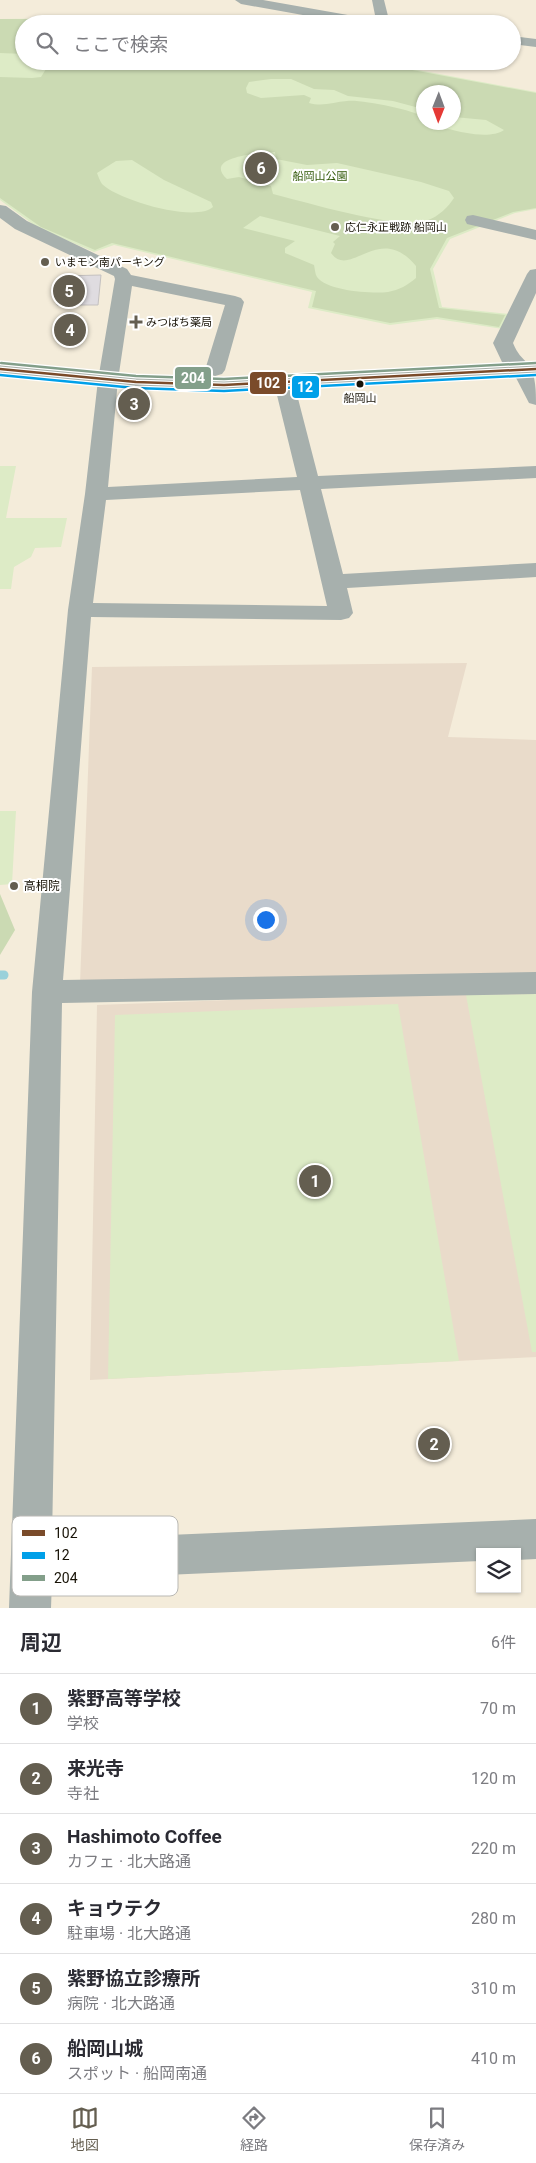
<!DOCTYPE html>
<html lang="ja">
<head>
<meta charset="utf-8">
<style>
	body { margin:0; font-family:Roboto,"Noto Sans JP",sans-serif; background:#f2f2f3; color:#2b2b33 }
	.controls { position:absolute; right:15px; bottom:15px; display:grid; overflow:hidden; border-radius:0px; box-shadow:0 1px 4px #0004 }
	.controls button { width:45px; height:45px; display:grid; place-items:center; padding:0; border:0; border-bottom:1px solid #e1e1e2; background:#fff; color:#2b2b33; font:25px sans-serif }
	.compass { position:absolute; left:416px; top:85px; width:45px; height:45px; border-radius:50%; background:#fff; box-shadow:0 1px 4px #0004; rotate:181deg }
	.you { position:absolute; left:265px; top:919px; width:18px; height:18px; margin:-12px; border:4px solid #fff; border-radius:50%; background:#1a73e8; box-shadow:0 0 0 8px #1a73e833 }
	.badge { display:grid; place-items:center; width:32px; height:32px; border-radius:50%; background:#645e50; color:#fff; font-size:16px; font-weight:700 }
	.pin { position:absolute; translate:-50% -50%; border:2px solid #fff; box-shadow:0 1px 5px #0006 }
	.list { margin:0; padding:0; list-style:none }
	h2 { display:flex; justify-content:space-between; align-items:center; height:65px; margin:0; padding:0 20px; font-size:21px }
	h2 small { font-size:16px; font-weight:400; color:#7c7c81 }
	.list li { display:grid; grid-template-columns:32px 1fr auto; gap:15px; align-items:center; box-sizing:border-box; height:70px; padding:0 20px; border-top:1px solid #e1e1e2 }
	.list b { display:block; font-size:19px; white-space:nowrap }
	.list p { margin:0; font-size:16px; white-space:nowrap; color:#7c7c81 }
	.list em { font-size:16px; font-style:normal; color:#7c7c81 }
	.icon { flex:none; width:28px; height:28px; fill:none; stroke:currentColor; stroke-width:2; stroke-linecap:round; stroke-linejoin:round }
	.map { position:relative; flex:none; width:536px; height:1608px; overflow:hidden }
	.search { position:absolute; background:#fff; box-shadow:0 1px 4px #0004; left:15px; right:15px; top:15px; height:55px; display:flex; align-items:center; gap:12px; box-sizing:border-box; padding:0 18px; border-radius:28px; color:#7c7c81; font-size:19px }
	.sheet { height:485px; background:#fff }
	nav { display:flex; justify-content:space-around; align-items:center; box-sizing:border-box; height:70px; border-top:1px solid #e1e1e2; background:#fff; font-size:14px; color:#7c7c81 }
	nav a { display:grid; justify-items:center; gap:2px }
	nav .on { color:#645e50 }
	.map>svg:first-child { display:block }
	.education { fill:#e9dbca }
	.green { fill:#ddebc6; fill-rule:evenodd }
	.forest { fill:#cbdab3; fill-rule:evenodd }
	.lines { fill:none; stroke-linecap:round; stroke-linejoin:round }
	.stream { stroke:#9ad1da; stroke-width:9 }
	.building { fill:#dfdce0; stroke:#c4c1c0 }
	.minor { fill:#a7b0ad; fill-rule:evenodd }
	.major { fill:#a8b0a9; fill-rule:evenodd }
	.bus-1-casing { stroke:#fff; stroke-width:5 }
	.bus-2-casing { stroke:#fff; stroke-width:5 }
	.bus-3-casing { stroke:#fff; stroke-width:5 }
	.bus-1 { stroke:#7a4b2a; stroke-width:2.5 }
	.bus-2 { stroke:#00a0e9; stroke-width:2.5 }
	.bus-3 { stroke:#839f8a; stroke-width:2.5 }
	.poi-dot { fill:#645e50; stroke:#fff; stroke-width:2 }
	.bus-dot { fill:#171206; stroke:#fff; stroke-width:2 }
	.labels { text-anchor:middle; stroke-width:4; stroke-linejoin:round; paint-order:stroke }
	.far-park-label { font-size:11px; fill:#2f5705; stroke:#fff }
	.far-poi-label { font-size:11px; fill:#171206; stroke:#fff; text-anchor:start }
	.bus-label { font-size:11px; fill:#171206; stroke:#fff }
	.poi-label { font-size:12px; fill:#171206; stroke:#fff; text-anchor:start }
	.key { fill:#fff; stroke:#b9b8b4; stroke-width:1 }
	.key-label { font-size:14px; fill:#171206 }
	.line-badge { stroke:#fff; stroke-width:2 }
	.badge-label { font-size:14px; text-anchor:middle; font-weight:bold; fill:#fff }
</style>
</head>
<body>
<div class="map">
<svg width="536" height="1608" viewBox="0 0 536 1608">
	<rect width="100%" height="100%" fill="#f4ecda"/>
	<path class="education" d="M467 663 448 737 536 740V973L80 984 92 667Z
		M469 991 536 992V1357L90 1380 97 1005Z"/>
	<path class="green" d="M106 18 179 24H24V61H370L536 92V209L515 213 450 239 433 269 442 307 509 314 503 329 437 319 390 325 308 308 312 292 114 245 94 252 38 228 0 200V19ZM424 92H454V122H424Z
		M0 466H16L6 518H67L61 547 35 548 31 557 14 567 11 589H0Z
		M0 811H16L12 884 0 885Z
		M536 994V1352H532L466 995Z
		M398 1004 459 1361 108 1379 115 1015Z"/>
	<path class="forest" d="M0 19H105L175 24H24V54L0 53Z
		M51 61H364L536 93V208L513 212 447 238 430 269 439 308 505 315 499 327 437 317 390 323 312 307 316 291 112 243 95 250 41 227 0 198V77L32 78 41 77ZM271 79H291L314 89 334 90 348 96 393 101 423 109 424 92H454V117L486 120 504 130C491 139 464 133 449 129 437 126 439 123 424 122L423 117C414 110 360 99 347 101 334 102 323 107 309 103L311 98 304 95 261 98 247 93 246 88 249 82ZM275 152 276 159 307 165 337 163 421 182 449 191 454 198C449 206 438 217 428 220 400 231 306 202 273 194L271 186 239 177 227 179C201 155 265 153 275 152ZM132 160 164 180 211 202 213 207C195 223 118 200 102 184 100 181 98 176 97 173L116 161ZM260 216 340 236 333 242 335 244 331 253C350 280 379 221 416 266V278C408 285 399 290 388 292 372 294 327 291 317 277 315 274 315 269 314 265L285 253V248L295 241 243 228Z
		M0 894 15 930 0 955Z"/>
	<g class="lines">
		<path class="stream" d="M0 975H4"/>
	</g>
	<path class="building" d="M101 275 98 305H57L61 276Z"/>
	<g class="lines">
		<path class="minor" d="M235 0H263L376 20 372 0H384L390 24H353L241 4Z
			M512 36 536 39V47L512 44Z
			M0 205 6 206 27 221 127 269 131 275 235 296 241 298 244 302 225 370 222 374 215 376 208 374 205 370 225 305 132 286 118 380 108 487 297 477 274 383 277 379 284 377 291 379 294 383 318 476 536 466V478L321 489 343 574 536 563V577L347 588 353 613 349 618 341 620 91 617 63 980 536 972V994L62 1003 52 1540 536 1519V1559L517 1560V1552H480V1561L52 1580 51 1608H9L32 992 68 610 85 494 98 380 115 279 114 276 15 229 0 218ZM300 490 327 606 93 603 106 500Z
			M473 215 536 230V240L467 224 465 220 467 216Z
			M536 269V293L513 343C518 355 521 356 529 365 536 376 536 392 536 405L529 403 513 372 502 362 493 343 527 274 530 270Z"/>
		<path class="major" d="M0 363 136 376 224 379 536 363V375L224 391 136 388 0 375Z"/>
		<g class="bus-1-casing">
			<path id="bus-1" d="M0 369 136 382 224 385 536 369"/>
		</g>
		<g class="bus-2-casing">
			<path id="bus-2" d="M0 375 135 388 224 391 536 375"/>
		</g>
		<g class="bus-3-casing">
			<path id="bus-3" d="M1 363 136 376 224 379 536 363"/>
		</g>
		<use href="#bus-1" class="bus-1"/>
		<use href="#bus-2" class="bus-2"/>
		<use href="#bus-3" class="bus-3"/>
	</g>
	<g class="poi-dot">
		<circle cx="335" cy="227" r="5"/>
		<circle cx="45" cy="262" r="5"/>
		<path d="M133.5 314.5h5v5h5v5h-5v5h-5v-5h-5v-5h5z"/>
		<circle cx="14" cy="886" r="5"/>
	</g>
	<circle class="bus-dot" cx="360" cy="384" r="4.5"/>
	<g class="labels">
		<g class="far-park-label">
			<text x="320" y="180">船岡山公園</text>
		</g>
		<g class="far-poi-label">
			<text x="345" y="231">応仁永正戦跡 船岡山</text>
			<text x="55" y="266">いまモン南パーキング</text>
			<text x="146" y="326">みつばち薬局</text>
		</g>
		<g class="bus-label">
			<text x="360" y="402">船岡山</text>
		</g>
		<g class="poi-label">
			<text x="24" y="890">高桐院</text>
		</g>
	</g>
	<rect x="12" y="1516" width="166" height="80" rx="8" class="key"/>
	<rect x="22" y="1530" width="23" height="6" fill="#7a4b2a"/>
	<rect x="22" y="1552" width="23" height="7" fill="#00a0e9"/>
	<rect x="22" y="1575" width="23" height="6" fill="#839f8a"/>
	<g class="key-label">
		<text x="54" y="1538">102</text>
		<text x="54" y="1560">12</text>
		<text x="54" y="1583">204</text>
	</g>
	<g class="line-badge">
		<rect x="174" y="366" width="38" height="24" rx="5" fill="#839f8a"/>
		<rect x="249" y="371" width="38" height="24" rx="5" fill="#7a4b2a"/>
		<rect x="291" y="375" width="29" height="24" rx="5" fill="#00a0e9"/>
	</g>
	<g class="badge-label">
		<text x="193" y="383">204</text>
		<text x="268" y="388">102</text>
		<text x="305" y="392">12</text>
	</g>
</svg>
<div class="controls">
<button><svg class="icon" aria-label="layers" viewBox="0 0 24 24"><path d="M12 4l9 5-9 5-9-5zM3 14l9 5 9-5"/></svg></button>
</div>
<svg class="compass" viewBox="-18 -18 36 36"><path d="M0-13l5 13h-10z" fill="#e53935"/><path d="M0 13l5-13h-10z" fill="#7c7c81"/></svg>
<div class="you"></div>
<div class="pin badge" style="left:315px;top:1181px">1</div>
<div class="pin badge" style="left:434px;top:1444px">2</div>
<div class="pin badge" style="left:134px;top:404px">3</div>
<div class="pin badge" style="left:70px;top:330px">4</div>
<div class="pin badge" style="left:69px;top:291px">5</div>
<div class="pin badge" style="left:261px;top:168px">6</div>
<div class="search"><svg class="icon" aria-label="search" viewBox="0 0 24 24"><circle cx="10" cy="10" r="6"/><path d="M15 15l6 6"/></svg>ここで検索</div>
</div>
<section class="sheet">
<h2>周辺<small>6件</small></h2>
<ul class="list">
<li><span class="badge">1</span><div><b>紫野高等学校</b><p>学校</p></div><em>70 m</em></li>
<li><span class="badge">2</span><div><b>来光寺</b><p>寺社</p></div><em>120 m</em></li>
<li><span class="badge">3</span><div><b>Hashimoto Coffee</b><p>カフェ · 北大路通</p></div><em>220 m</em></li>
<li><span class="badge">4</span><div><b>キョウテク</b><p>駐車場 · 北大路通</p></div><em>280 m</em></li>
<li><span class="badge">5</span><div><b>紫野協立診療所</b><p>病院 · 北大路通</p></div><em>310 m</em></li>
<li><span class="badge">6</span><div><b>船岡山城</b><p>スポット · 船岡南通</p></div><em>410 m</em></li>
</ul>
</section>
<nav>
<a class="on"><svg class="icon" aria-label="map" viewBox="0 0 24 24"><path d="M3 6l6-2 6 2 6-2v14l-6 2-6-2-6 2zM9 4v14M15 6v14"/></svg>地図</a>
<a><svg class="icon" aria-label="directions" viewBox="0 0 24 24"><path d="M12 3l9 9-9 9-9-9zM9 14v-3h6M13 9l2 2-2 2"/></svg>経路</a>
<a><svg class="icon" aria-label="saved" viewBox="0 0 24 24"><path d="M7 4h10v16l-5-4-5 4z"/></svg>保存済み</a>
</nav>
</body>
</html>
